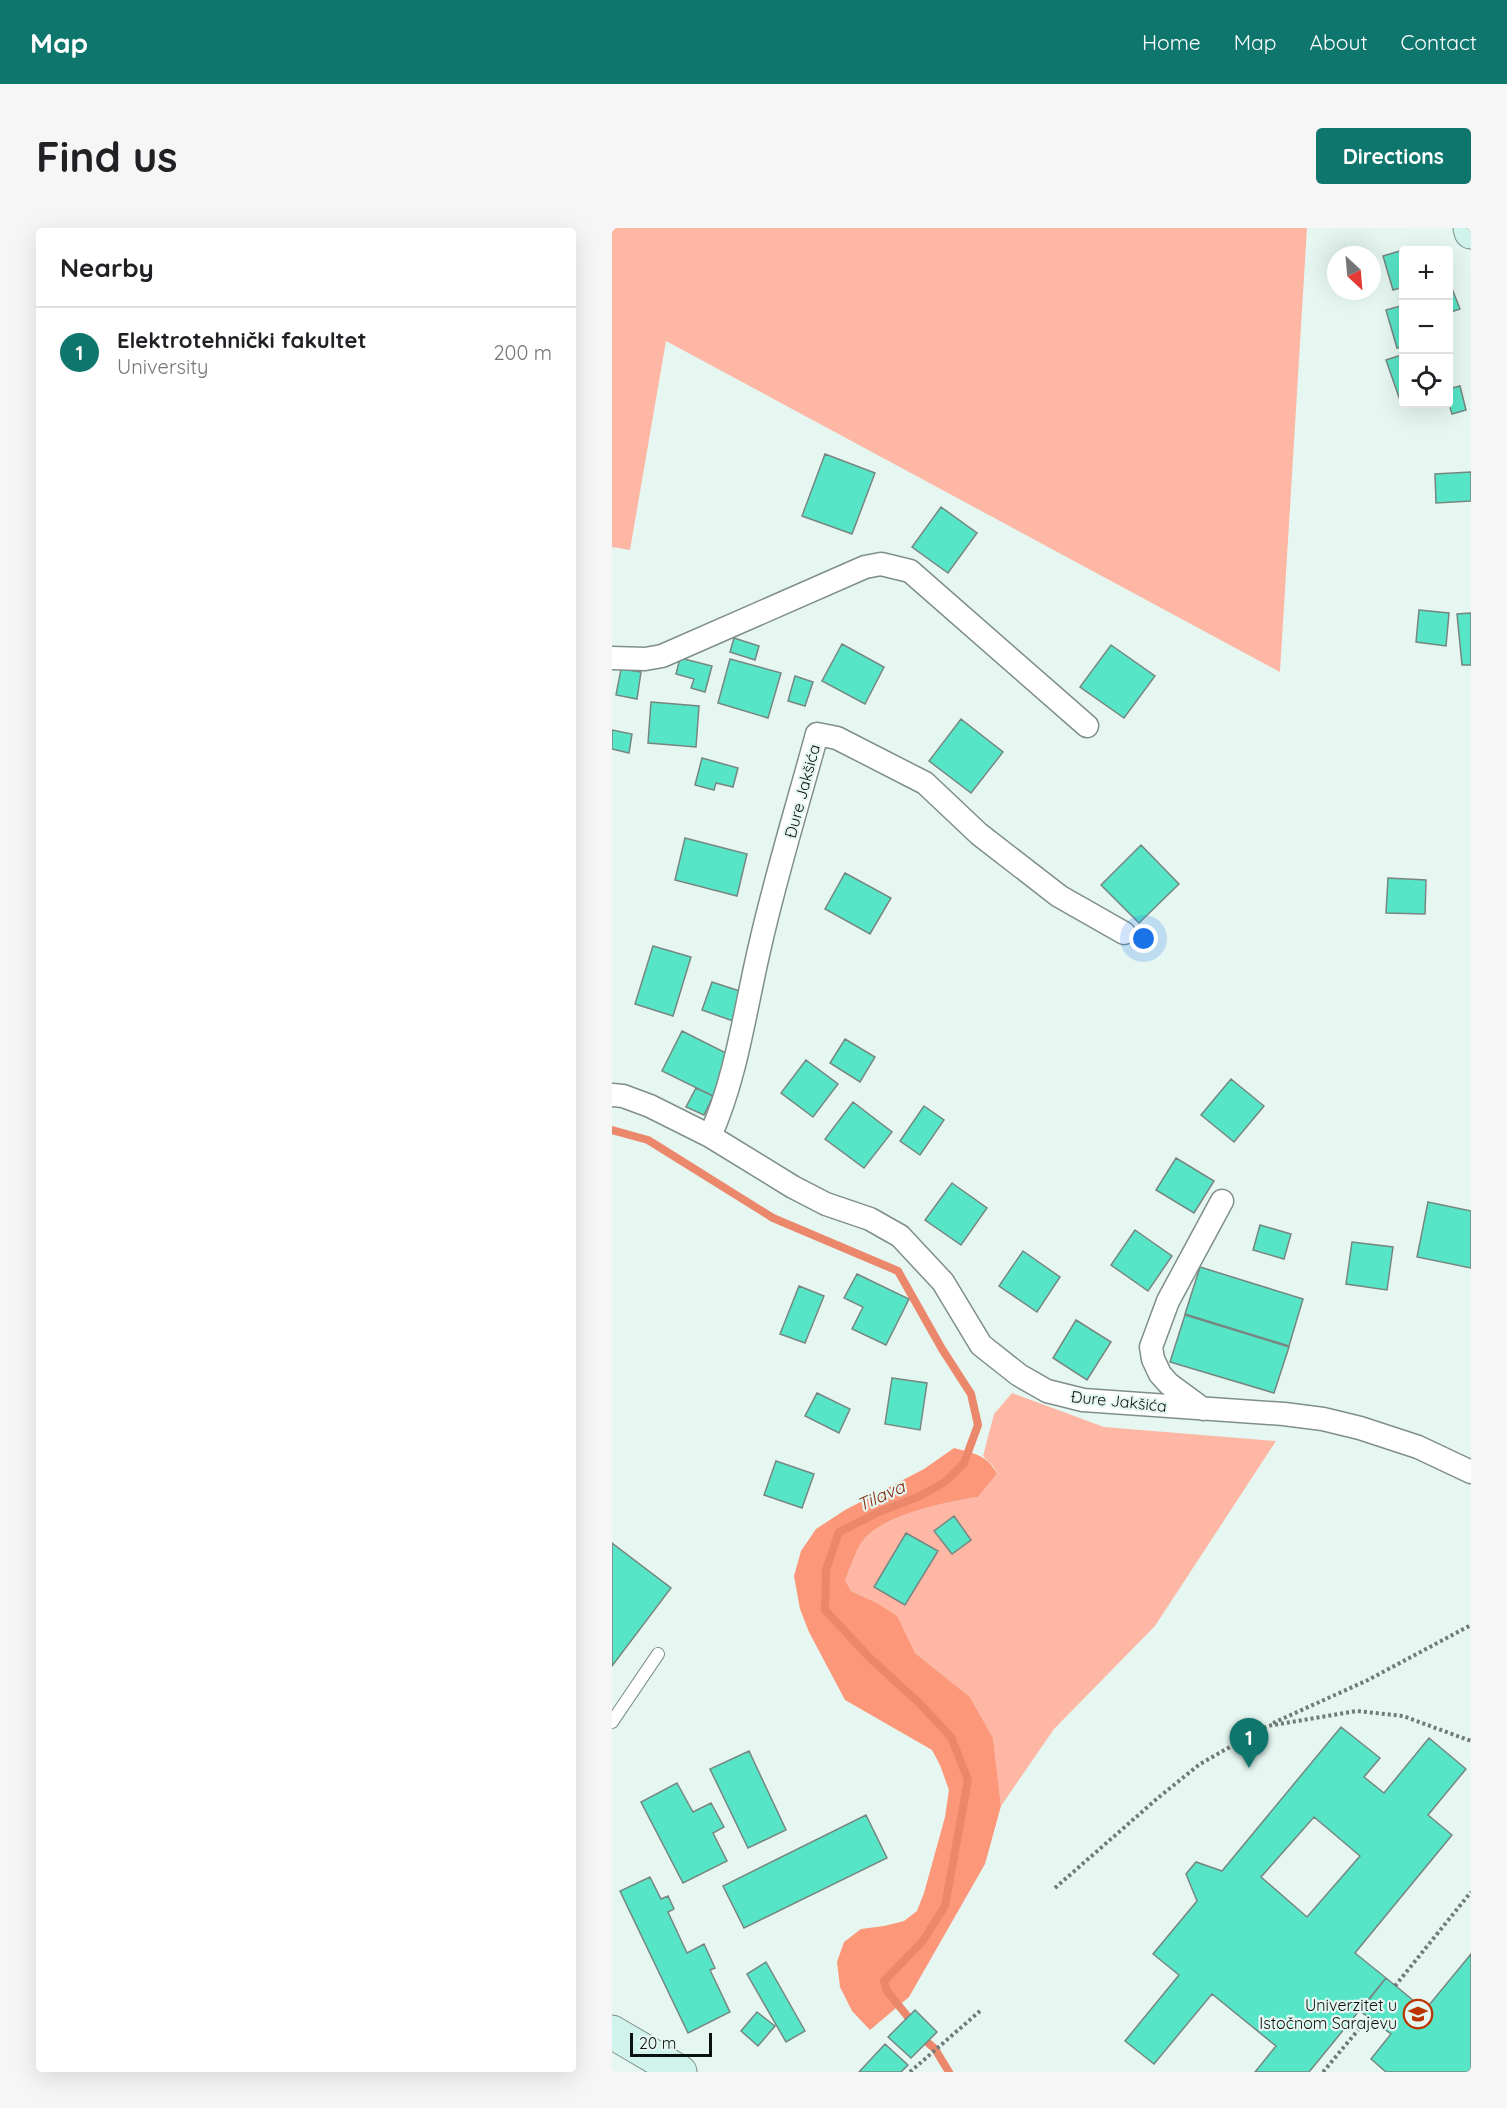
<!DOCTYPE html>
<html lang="en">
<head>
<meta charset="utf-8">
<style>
	body { margin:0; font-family:Quicksand,sans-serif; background:#f6f6f6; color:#202124 }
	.controls { position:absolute; right:18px; top:18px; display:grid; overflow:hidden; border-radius:6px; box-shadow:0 6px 24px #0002 }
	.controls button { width:54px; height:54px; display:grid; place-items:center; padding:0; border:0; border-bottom:2px solid #e0e0e0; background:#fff; color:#202124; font:30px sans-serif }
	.compass { position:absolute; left:715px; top:18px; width:54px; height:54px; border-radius:50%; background:#fff; box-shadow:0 6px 24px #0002; rotate:154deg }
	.scale { position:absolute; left:18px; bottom:15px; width:82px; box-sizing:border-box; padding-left:6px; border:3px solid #0c1210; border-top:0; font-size:16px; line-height:21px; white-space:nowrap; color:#0c1210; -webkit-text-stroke:4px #e6f7f2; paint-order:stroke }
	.you { position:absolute; left:532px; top:711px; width:21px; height:21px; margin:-15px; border:4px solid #fff; border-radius:50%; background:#1a73e8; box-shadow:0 0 0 9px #1a73e833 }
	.badge { display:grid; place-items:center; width:39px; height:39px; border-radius:50%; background:#0f766e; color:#fff; font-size:20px; font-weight:700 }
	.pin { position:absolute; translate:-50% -50px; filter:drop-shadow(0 2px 3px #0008) }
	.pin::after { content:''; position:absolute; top:32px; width:21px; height:18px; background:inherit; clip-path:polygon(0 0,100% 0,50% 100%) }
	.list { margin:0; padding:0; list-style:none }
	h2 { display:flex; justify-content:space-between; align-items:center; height:78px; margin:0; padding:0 24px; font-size:26px }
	h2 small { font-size:20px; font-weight:400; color:#757577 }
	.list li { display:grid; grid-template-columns:39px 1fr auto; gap:18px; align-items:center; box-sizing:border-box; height:90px; padding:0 24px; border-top:2px solid #e0e0e0 }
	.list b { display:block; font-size:22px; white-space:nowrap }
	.list p { margin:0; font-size:20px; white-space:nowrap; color:#757577 }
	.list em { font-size:20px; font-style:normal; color:#757577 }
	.icon { flex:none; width:33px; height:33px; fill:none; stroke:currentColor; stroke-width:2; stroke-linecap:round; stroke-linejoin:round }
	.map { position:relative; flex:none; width:859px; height:1844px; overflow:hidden; border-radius:6px }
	header { display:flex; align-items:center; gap:36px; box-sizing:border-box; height:84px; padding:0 30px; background:#0f766e; color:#fff }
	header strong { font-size:28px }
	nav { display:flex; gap:33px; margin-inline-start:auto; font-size:21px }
	.intro { display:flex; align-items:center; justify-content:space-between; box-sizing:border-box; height:144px; padding:0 36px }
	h1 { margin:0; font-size:42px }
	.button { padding:15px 27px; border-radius:6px; background:#0f766e; color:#fff; font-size:21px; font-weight:700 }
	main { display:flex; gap:36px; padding:0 36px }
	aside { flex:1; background:#fff; border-radius:6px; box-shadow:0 6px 24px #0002 }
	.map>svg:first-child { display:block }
	.green { fill:#fdb7a4 }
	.forest { fill:#fc977a }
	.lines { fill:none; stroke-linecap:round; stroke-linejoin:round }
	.stream { stroke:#eb886c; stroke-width:8 }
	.building { fill:#57e5c8; stroke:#778681; stroke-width:1.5; fill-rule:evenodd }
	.lane-casing { stroke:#7f8e8a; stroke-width:14 }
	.street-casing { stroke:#7f8e8a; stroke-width:25 }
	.secondary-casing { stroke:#7f8e8a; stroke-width:35 }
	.path { stroke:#707b77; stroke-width:4; stroke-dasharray:3 3; stroke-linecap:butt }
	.lane { stroke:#fff; stroke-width:12 }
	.street { stroke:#fff; stroke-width:22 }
	.secondary { stroke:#d0f4ec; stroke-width:33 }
	.labels { text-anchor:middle; stroke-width:4.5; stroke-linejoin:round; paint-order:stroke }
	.street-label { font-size:16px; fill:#0c1210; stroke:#e6f7f2 }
	.poi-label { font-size:16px; fill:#0c1210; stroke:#e6f7f2; text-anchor:end }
	.water-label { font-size:18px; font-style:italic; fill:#842b11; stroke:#e6f7f2 }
</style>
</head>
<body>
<header>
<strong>Map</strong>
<nav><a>Home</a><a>Map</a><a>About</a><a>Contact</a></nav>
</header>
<div class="intro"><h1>Find us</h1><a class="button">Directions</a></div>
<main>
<aside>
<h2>Nearby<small></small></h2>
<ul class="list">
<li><span class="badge">1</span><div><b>Elektrotehnički fakultet</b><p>University</p></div><em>200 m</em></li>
</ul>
</aside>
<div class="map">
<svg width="859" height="1844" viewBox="0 0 859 1844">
	<rect width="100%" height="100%" fill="#e6f7f2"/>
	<path class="green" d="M0 0H695L668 444 54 113 18 322 0 319Z
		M400 1165 492 1199 664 1213 543 1398 442 1501 389 1578 381 1510 358 1469 303 1425 295 1411 263 1374 239 1363 233 1352C239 1339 244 1320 253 1310 275 1286 334 1274 366 1269L385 1246 381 1238 371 1228 382 1186Z"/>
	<path class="forest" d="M342 1220C361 1225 376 1227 385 1246L366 1269C334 1274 275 1286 253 1310 244 1320 239 1339 233 1352L239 1363 263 1374 285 1388 303 1425 358 1469 381 1510 389 1578 373 1636 297 1769 258 1802 240 1783 228 1759 225 1734 232 1714 249 1701 272 1698 292 1693 305 1683 312 1665 333 1589 337 1562 328 1537 320 1522 233 1472 197 1404 188 1381 182 1348 189 1323 204 1301 233 1282 312 1241Z"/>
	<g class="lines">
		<path class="stream" d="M0 902 36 912 161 990 286 1043 330 1121 359 1166 366 1197 352 1235 333 1254 306 1269 267 1284 227 1304 214 1342 213 1382 258 1430 308 1476 339 1509 356 1552 333 1678 310 1714 272 1753 275 1763 296 1789
			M315 1814 323 1821 337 1844"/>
	</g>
	<path class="building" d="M791 22 792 59 781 62 771 28Z
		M839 58 848 81 836 85V59Z
		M792 77V118L785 120 774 82Z
		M792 126V174L789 175 774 132Z
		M848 158 854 182 840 186 836 173V161Z
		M213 226 263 245 240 306 190 288Z
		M859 244V273L824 275 823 246Z
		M329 279 365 305 336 345 300 319Z
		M807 382 837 385 834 418 804 414Z
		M859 385V437H850L845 386Z
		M122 410 147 418 143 432 118 424Z
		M230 416 272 439 253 476 210 453Z
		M499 417 543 448 512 490 468 459Z
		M68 430 100 438 93 464 79 460 82 451 64 446Z
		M118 431 169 445 156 490 106 475Z
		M9 441 29 444 25 471 4 467Z
		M183 448 201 454 193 478 176 473Z
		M39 474 87 478 84 519 36 515Z
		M349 491 391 524 359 565 317 533Z
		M0 502 20 506 17 525 0 521Z
		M90 530 126 540 121 559 104 555 102 562 83 557Z
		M73 610 135 626 125 668 63 652Z
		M529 617 567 656 527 695 489 657Z
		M233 645 279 670 258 706 213 681Z
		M776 650 814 652 813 686 774 685Z
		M41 718 79 729 61 788 23 776Z
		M100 754 134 765 124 794 90 782Z
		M70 803 120 828 101 868 50 843Z
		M233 811 263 829 248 854 218 835Z
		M194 832 226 856 201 889 169 865Z
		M619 851 652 878 622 914 589 887Z
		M84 860 101 868 92 887 74 879Z
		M241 874 280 904 252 940 213 911Z
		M312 878 332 892 308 927 288 913Z
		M564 930 602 953 582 985 544 962Z
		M340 955 375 980 349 1017 313 992Z
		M816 974 859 983V1040L805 1029Z
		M648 997 679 1006 672 1031 641 1022Z
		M523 1002 560 1028 536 1063 499 1037Z
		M740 1014 781 1019 775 1062 734 1056Z
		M411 1023 448 1049 425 1084 387 1058Z
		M588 1039 691 1071 677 1118 573 1086Z
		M245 1046 297 1071 274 1117 240 1101 251 1079 232 1070Z
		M187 1058 212 1068 193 1115 168 1106Z
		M573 1087 677 1119 662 1165 558 1134Z
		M464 1092 499 1114 475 1152 441 1130Z
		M280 1150 315 1155 308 1202 273 1196Z
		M205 1165 238 1181 227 1205 193 1188Z
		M164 1233 202 1246 190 1280 152 1267Z
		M342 1288 359 1312 340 1326 322 1303Z
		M294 1305 326 1323 293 1377 262 1359Z
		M0 1315 59 1360 0 1438Z
		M729 1499 768 1530 752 1549 772 1565 817 1510 854 1541 816 1587 840 1607 743 1725 774 1750 697 1844H643L664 1818 600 1766 542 1836 513 1813 567 1747 541 1726 585 1673 574 1646 584 1634 610 1643ZM702 1589 748 1628 695 1689 649 1649Z
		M137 1523 174 1602 136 1620 98 1541Z
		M65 1555 81 1584 99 1575 112 1599 101 1605 115 1633 71 1655 29 1574Z
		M254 1587 275 1630 132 1700 111 1658Z
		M38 1649 49 1671 56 1668 62 1681 56 1684 75 1725 92 1716 103 1740 98 1742 118 1784 76 1805 8 1663Z
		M859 1726V1840L856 1844H774L759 1831 779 1806 748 1783 774 1750 813 1782Z
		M154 1734 193 1803 174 1814 135 1746Z
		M303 1782 325 1804 299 1830 276 1809Z
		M145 1784 163 1798 146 1818 129 1803Z
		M273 1816 296 1837 289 1844H247Z"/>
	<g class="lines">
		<g class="lane-casing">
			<path id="lane" d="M0 1494 46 1426"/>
		</g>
		<g class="street-casing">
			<path id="street" d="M0 430 33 431 50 428 253 339 269 336 298 343 475 498
				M0 867 11 868 38 878 98 908 181 959 214 976 258 991 288 1008 331 1054 369 1117 407 1147 435 1163 471 1172 672 1186 711 1191 748 1200 806 1219 859 1244
				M98 908C125 848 133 781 148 718 164 647 186 576 205 506L225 510 313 555 367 606 447 668 512 705
				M591 1181 557 1156 548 1146 541 1131 539 1119 556 1073 610 973"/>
		</g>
		<g class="secondary-casing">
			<path id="secondary" d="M858 0 859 4
				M0 1804 68 1844"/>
		</g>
		<path class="path" d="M661 1495 756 1452 859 1397
			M443 1660 547 1569 588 1536 655 1498 745 1483 791 1488 859 1513
			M783 1758 859 1664
			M298 1844 368 1783
			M711 1844 757 1789"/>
		<use href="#lane" class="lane"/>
		<use href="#street" class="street"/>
		<use href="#secondary" class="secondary"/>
	</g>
	<defs>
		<g id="university-ring" transform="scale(1.5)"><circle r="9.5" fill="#e6f7f2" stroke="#bc3400" stroke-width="1.5"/><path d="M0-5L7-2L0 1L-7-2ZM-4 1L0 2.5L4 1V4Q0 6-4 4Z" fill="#bc3400"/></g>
	</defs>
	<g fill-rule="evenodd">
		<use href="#university-ring" x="806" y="1786"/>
	</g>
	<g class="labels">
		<g class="street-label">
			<text transform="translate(190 563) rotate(-75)" y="6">Đure Jakšića</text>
			<text transform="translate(507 1173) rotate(6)" y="6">Đure Jakšića</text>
		</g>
		<g class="poi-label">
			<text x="785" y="1783">Univerzitet u<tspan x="785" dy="18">Istočnom Sarajevu</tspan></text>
		</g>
		<g class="water-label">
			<text transform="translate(269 1268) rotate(-24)" y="6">Tilava</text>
		</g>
	</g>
</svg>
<div class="controls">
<button>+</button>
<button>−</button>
<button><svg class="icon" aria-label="locate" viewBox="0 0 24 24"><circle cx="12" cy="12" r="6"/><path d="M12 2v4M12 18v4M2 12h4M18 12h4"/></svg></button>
</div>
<svg class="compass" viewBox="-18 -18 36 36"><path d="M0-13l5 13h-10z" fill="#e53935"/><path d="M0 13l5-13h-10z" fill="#757577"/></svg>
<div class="scale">20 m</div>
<div class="you"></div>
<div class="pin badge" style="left:637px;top:1540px">1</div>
</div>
</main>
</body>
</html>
